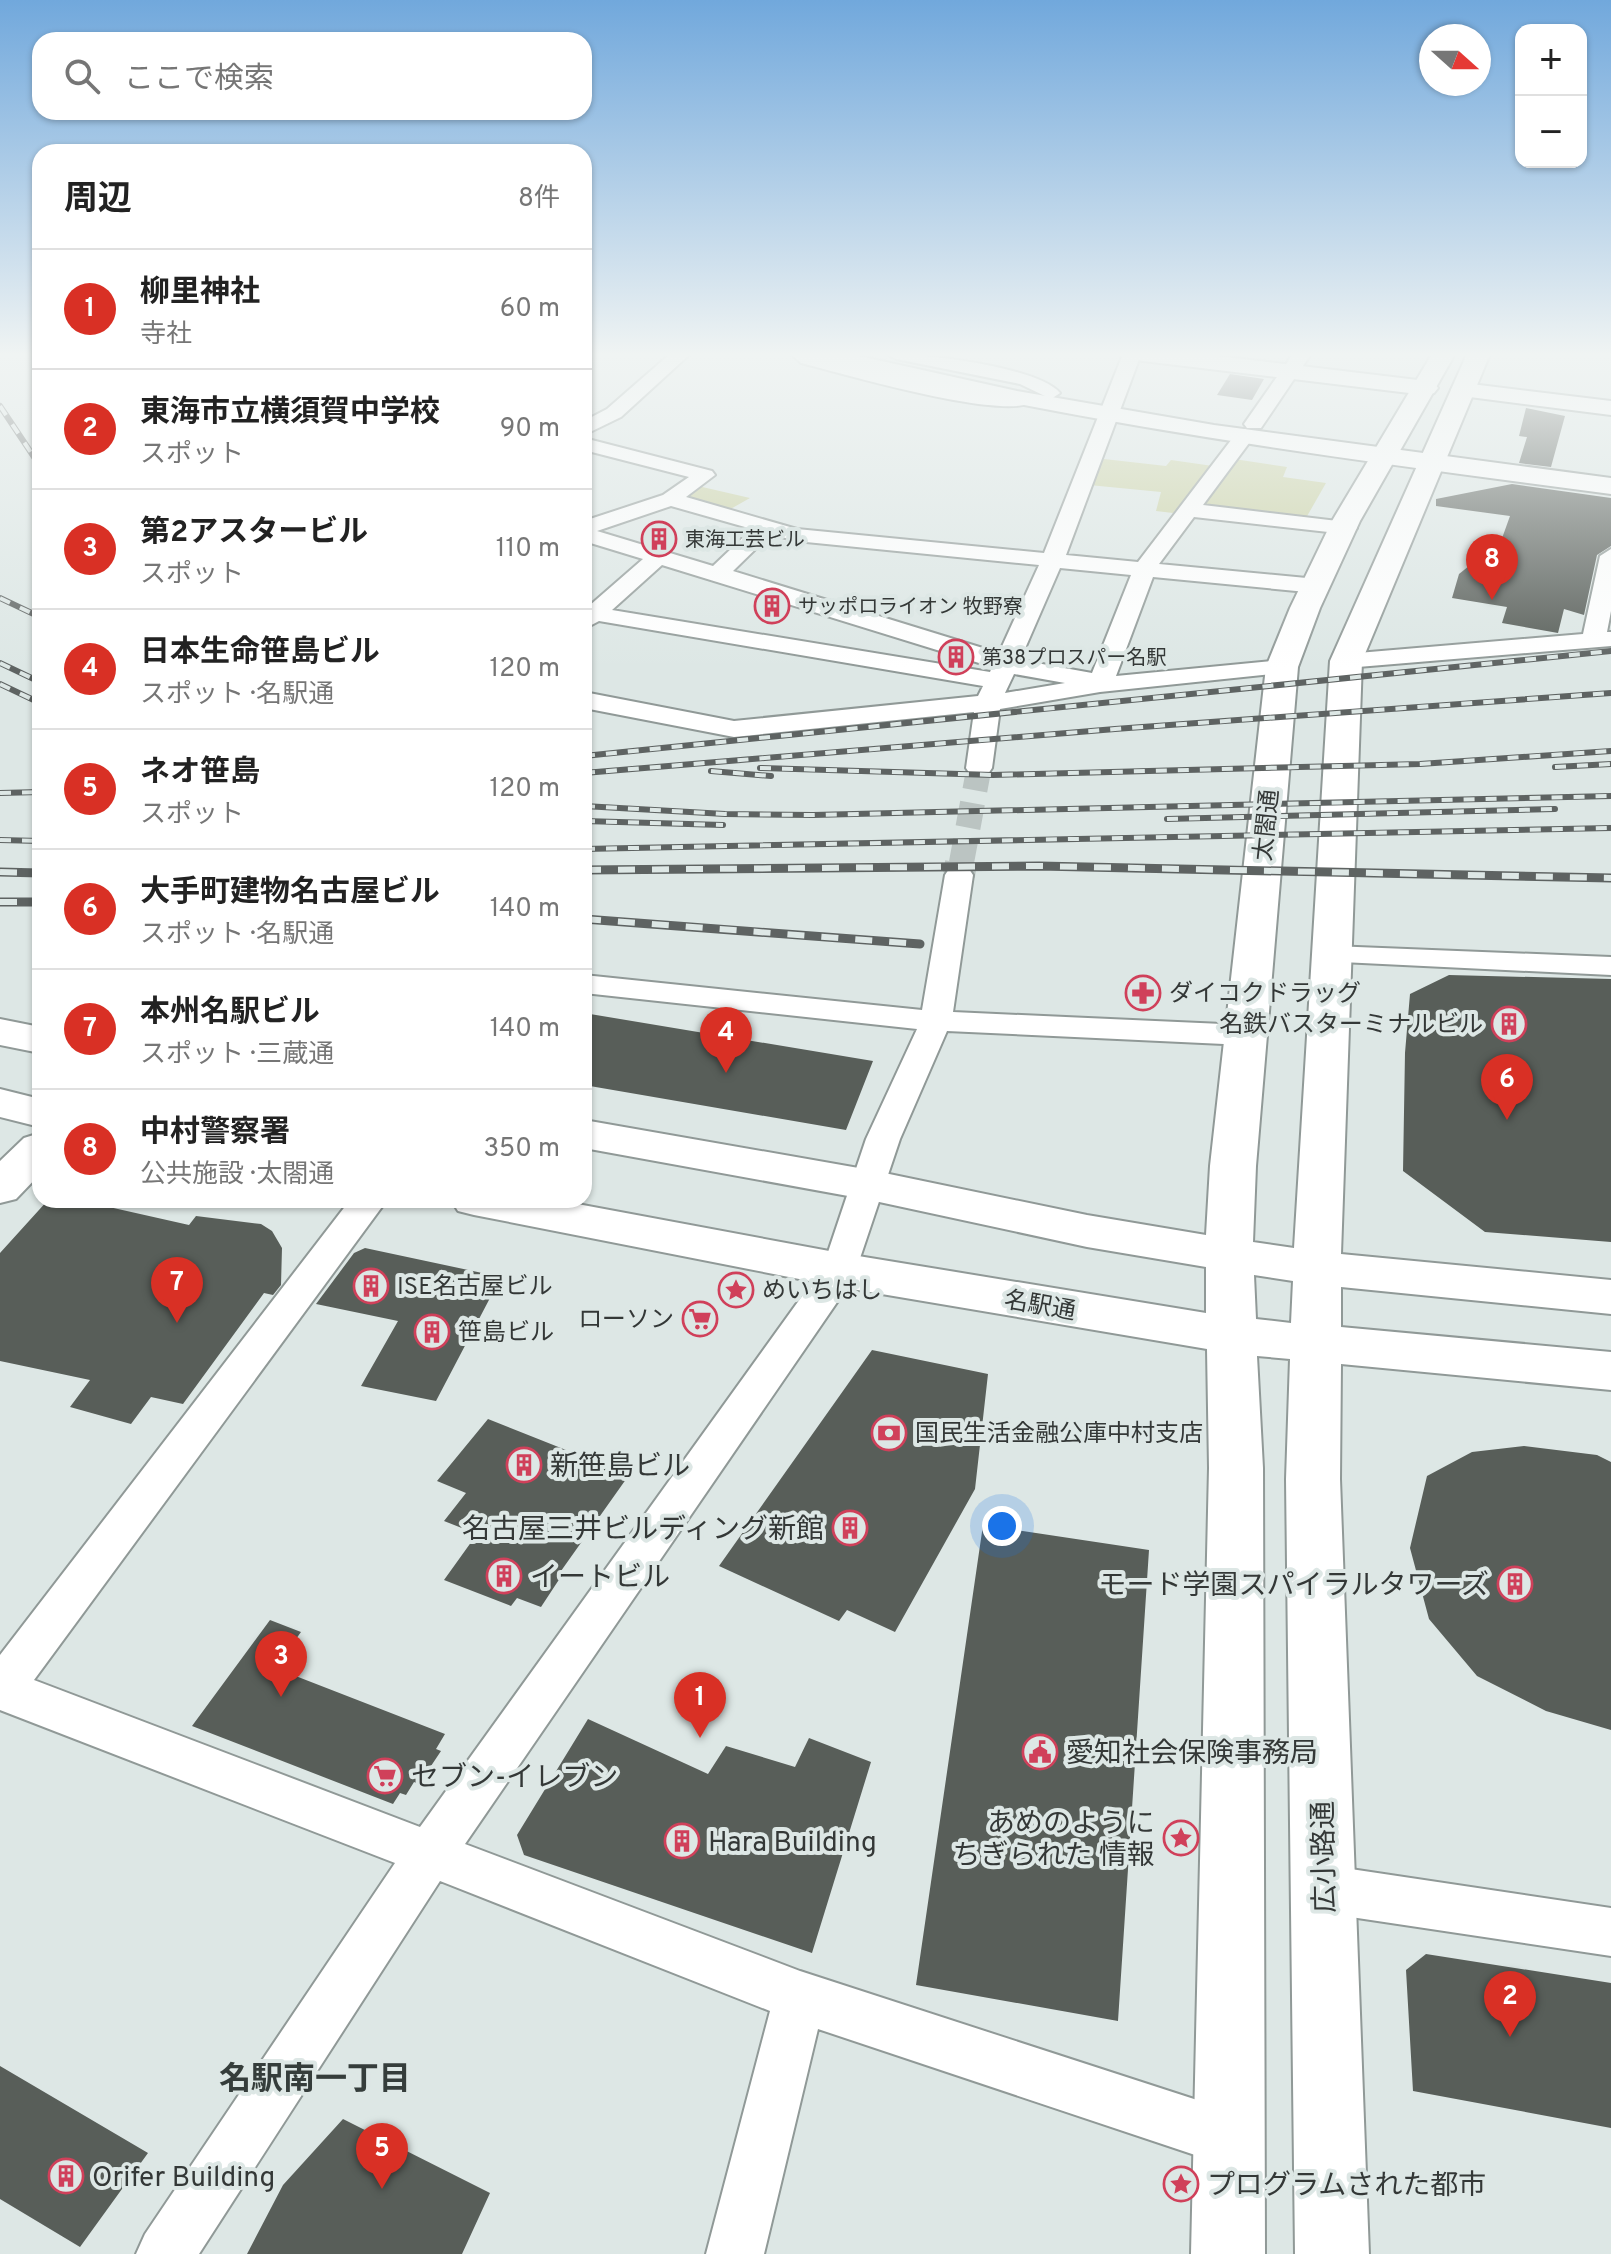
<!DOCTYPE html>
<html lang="ja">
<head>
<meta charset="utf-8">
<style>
	body { margin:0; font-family:Overpass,"Noto Sans JP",sans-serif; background:#f2f2f2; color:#222 }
	.controls { position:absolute; right:24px; top:24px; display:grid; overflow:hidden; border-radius:16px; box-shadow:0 2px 6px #0004 }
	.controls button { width:72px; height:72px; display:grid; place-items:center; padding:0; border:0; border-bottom:2px solid #e0e0e0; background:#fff; color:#222; font:40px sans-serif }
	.compass { position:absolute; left:1419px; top:24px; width:72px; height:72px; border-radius:50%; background:#fff; box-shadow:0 2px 6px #0004; rotate:111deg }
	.you { position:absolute; left:1002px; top:1526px; width:28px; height:28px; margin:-20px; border:6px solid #fff; border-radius:50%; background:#1a73e8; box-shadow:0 0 0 12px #1a73e833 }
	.badge { display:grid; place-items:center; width:52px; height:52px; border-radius:50%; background:#d93025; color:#fff; font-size:26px; font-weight:700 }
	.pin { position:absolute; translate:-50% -66px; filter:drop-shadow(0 2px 4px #0008) }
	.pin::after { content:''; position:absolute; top:42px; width:28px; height:24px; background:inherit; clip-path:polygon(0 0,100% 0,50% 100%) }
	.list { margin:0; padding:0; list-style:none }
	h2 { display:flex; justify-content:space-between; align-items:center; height:104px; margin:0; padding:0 32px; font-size:34px }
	h2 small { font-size:26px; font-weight:400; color:#767676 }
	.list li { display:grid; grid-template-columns:52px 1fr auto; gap:24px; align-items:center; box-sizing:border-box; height:120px; padding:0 32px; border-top:2px solid #e0e0e0 }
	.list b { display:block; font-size:30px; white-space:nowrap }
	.list p { margin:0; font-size:26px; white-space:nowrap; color:#767676 }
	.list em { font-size:26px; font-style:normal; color:#767676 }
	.icon { flex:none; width:44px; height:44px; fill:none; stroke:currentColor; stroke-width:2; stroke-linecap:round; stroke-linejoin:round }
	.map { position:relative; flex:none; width:1611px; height:2254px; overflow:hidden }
	.search { position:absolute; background:#fff; box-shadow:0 2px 6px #0004; left:32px; top:32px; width:560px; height:88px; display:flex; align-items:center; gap:20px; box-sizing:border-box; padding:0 28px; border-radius:24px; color:#767676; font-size:30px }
	.panel { position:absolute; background:#fff; box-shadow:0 2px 6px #0004; left:32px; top:144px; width:560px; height:1064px; border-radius:24px }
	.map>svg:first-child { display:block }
	.green { fill:#c9d0a1 }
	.building { fill:#585e59 }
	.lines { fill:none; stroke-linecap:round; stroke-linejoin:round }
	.street-tunnel-far1 { stroke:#bbc4c2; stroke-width:25; stroke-dasharray:25 13; stroke-linecap:butt }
	.street-tunnel { stroke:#bbc4c2; stroke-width:32; stroke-dasharray:32 16; stroke-linecap:butt }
	.street-casing { stroke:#909997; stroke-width:4 }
	.secondary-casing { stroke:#909997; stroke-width:4 }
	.primary-casing { stroke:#909997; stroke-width:4 }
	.street { fill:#fff; fill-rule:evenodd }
	.secondary { fill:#fff; fill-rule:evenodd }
	.primary { fill:#fff; fill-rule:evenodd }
	.rail-far1-casing { stroke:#5e6362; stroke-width:6 }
	.rail-casing { stroke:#5e6362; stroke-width:9 }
	.rail-far1 { stroke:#dde7e5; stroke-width:4; stroke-dasharray:11; stroke-linecap:butt }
	.rail { stroke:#dde7e5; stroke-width:6; stroke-dasharray:17; stroke-linecap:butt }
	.labels { text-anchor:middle; stroke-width:8; stroke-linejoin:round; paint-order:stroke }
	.far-poi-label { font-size:20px; fill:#343837; stroke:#dde7e5; text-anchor:start }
	.street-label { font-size:24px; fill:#343837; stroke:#dde7e5 }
	.poi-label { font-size:24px; fill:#343837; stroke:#dde7e5; text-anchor:start }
	.near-poi-label { font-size:28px; fill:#343837; stroke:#dde7e5; text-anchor:start }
	.near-street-label { font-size:28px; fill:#343837; stroke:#dde7e5 }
	.near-neighbourhood-label { font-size:32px; font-weight:bold; fill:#353d3b; stroke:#dde7e5 }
</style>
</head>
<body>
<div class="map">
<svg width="1611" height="2254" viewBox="0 0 1611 2254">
	<rect width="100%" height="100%" fill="#dde7e5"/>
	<path class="green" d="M1104 459 1166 466 1171 460 1213 466 1173 513 1156 511 1161 492 1089 485Z
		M1234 459 1287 467 1283 477 1326 483 1306 518 1211 508 1204 503Z
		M698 486 750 498 727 511 687 499 686 495Z"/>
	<path class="building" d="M1230 374 1264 379 1252 400 1217 395Z
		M1526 408 1565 416 1551 467 1519 463 1527 437 1519 436Z
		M1512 484 1611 498V546L1597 555 1584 615 1564 609 1558 633 1502 623 1507 607 1452 598 1459 574 1469 566 1491 569 1510 516 1436 506V499Z
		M1449 975 1611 979V1242L1485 1232 1403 1171 1405 1053 1410 994Z
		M584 1013 873 1061 846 1130 584 1085Z
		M48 1200H78L189 1225 196 1216 261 1224 272 1231 282 1248 281 1285 273 1295 264 1293 183 1404 151 1397 131 1424 70 1407 90 1380 0 1361V1253Z
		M365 1248 501 1277 436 1401 361 1386 398 1321 316 1304 354 1253Z
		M872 1350 988 1374 975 1489 895 1632 847 1610 839 1621 719 1566Z
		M488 1419 629 1475 561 1571 564 1572 541 1607 517 1598 511 1606 444 1580 477 1534 444 1521 466 1493 437 1481Z
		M1524 1446 1597 1455 1611 1462V1730L1546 1711 1477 1676 1429 1619 1410 1548 1427 1476 1472 1452Z
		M983 1525 1149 1550 1118 2021 916 1985Z
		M270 1620 301 1632 275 1668 445 1734 436 1749 441 1751 419 1784 414 1782 406 1795 400 1793 393 1804 192 1726Z
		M588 1719 708 1774 726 1746 795 1767 809 1738 871 1762 812 1953 524 1855 517 1835Z
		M1426 1954 1611 1983V2128L1413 2091 1406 1970Z
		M0 2066 148 2153 80 2247 0 2199Z
		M343 2119 490 2193 462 2254H247L283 2185Z"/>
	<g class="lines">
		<path class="street-tunnel-far1" d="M961 865 979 768"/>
		<path class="street-tunnel" d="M959 875 961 863"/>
		<g class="street-casing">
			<path id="street" d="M670 354H690L621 417 584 435V421L607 409Z
				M791 354H811L943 387 1026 394 1035 400C1013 424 837 372 801 363Z
				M887 354C923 353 1038 367 1060 393L1051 399 1020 384 896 359Z
				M1123 354H1141L1066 555 1138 562 1238 431 1245 429 1255 435 1203 505 1346 522 1357 528 1346 534 1194 517 1159 564 1317 579 1325 581 1328 586 1325 591 1317 593 1153 577 1116 676 1282 660 1291 662 1294 667 1291 672 1100 692 1000 709 992 768 988 774H970L966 768 974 712 734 737 584 708V692L734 721 978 696 983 686 599 621 584 629V605L589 606 643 559 584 541V521L663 495 689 477 584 450V438L712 471 715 475 686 497 797 529 1044 553ZM671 506 752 529 713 566 597 531ZM771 534 796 541 1039 565 999 653 733 571ZM662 565 992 667 990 672 612 610ZM1060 568 1131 575 1092 673 1020 660ZM1014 674 1065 683 1005 693Z
				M1293 354H1311L1261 428H1247L1244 424Z
				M1611 549V611L1607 632H1611V646L1346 668 1337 666 1334 661 1337 656 1346 654 1583 634 1600 556Z
				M959 866 969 869 973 875 953 1012 1245 1025 1256 1028 1261 1035 1256 1042 1245 1045 947 1031 900 1139 853 1279 465 1844 800 1971 1231 2111 1251 2119 1259 2139 1251 2159 1231 2167 818 2029 764 2254H706L770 2011 440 1881 199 2254H136L145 2234 395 1863 0 1710V1655L350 1200H387L34 1680 420 1827 823 1267 866 1139 917 1029 584 993V975L922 1010 945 875 949 869Z
				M1332 946 1611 957V975L1321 961 1317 955 1321 949Z
				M1324 1865 1611 1908V1956L1324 1913 1306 1906 1299 1889 1306 1872Z"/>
		</g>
		<g class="secondary-casing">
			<path id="secondary" d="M810 354H850L1017 391 1214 425 1611 478V494C1343 459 1076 424 814 359Z
				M1132 354H1200L1426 381 1434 383 1438 388 1434 393 1426 395 1143 361 1135 359Z
				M1463 383 1611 401V415L1454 395 1451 390 1454 385Z
				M40 1133V1174L16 1199 0 1203V1161L24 1138Z"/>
		</g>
		<g class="primary-casing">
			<path id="primary" d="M1432 354H1455L1360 521 1320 608 1298 667 1256 1166 1253 1242 1294 1248 1330 661 1467 354H1490L1362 661 1341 1254 1611 1280V1314L1341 1287V1327L1611 1352V1390L1341 1364 1340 1479 1369 2254H1295L1286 1479 1290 1359 1257 1356 1263 1468 1265 2254H1191L1209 1468 1207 1349 840 1287 474 1215 458 1211 451 1200H556L840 1253 1206 1313V1267L1087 1247 870 1200 584 1148V1120L870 1170 1087 1215 1206 1235 1210 1166 1266 667 1290 608 1332 521ZM1254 1275 1293 1281 1291 1323 1256 1319Z
				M0 1019 40 1027V1053L0 1045Z
				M0 1089 40 1099V1127L0 1117Z"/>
		</g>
		<use href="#street" class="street"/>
		<use href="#secondary" class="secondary"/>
		<use href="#primary" class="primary"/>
		<g class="rail-far1-casing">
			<path id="rail-far1" d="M0 406 40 466
				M0 598 40 617
				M0 663 40 682
				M0 684 40 703
				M584 756 1611 651
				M1555 767 1611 764
				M760 768 993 775 1420 764 1611 751
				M711 771 771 776
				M584 773 1115 729 1611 693
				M0 793 40 792
				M584 806 725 814 813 815 1611 796
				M1167 819 1555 809
				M584 821 723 825
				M0 840 40 841
				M584 849 1611 828"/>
		</g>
		<g class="rail-casing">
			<path id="rail" d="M584 870 1039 866 1611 878
				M0 872 40 873
				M0 902H40
				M584 919 920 944"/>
		</g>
		<use href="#rail-far1" class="rail-far1"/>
		<use href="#rail" class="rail"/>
	</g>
	<linearGradient id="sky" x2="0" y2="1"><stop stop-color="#71a8dc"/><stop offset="0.53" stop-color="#f0f4f3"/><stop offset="1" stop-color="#f0f4f3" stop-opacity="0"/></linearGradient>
	<rect width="1611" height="669" fill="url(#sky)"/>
	<defs>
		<g id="building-ring" transform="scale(1.8)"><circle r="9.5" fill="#dde7e5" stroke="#d0405a" stroke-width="1.5"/><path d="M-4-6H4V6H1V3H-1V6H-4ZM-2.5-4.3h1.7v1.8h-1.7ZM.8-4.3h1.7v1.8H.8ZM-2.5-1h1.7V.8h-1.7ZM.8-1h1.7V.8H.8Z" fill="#d0405a"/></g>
		<g id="pharmacy-ring" transform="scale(1.8)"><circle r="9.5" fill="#dde7e5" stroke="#d0405a" stroke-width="1.5"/><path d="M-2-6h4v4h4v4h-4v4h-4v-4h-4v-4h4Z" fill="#d0405a"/></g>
		<g id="sight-ring" transform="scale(1.8)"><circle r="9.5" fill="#dde7e5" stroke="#d0405a" stroke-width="1.5"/><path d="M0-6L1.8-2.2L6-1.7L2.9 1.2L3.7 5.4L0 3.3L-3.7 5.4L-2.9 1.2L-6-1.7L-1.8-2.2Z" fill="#d0405a"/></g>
		<g id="supermarket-ring" transform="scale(1.8)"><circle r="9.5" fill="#dde7e5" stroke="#d0405a" stroke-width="1.5"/><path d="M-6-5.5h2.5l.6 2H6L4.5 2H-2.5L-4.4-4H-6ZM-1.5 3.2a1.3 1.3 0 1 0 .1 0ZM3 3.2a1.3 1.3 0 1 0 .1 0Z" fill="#d0405a"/></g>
		<g id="bank-ring" transform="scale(1.8)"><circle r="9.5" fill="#dde7e5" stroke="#d0405a" stroke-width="1.5"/><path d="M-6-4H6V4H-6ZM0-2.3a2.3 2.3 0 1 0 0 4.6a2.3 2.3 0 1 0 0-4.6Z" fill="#d0405a"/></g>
		<g id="civic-ring" transform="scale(1.8)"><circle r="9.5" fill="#dde7e5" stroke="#d0405a" stroke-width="1.5"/><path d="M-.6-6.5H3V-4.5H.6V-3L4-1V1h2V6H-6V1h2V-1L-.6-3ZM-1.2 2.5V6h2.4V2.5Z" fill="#d0405a"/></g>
	</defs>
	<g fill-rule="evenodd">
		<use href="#building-ring" x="659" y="539"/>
		<use href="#building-ring" x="772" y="606"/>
		<use href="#building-ring" x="956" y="657"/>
		<use href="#pharmacy-ring" x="1143" y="993"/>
		<use href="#building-ring" x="1509" y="1024"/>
		<use href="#building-ring" x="371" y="1286"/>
		<use href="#sight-ring" x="736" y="1290"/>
		<use href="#supermarket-ring" x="700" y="1319"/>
		<use href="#building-ring" x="432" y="1332"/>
		<use href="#bank-ring" x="889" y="1433"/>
		<use href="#building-ring" x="524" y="1465"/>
		<use href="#building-ring" x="850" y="1528"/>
		<use href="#building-ring" x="504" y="1576"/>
		<use href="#building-ring" x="1515" y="1584"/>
		<use href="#civic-ring" x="1040" y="1752"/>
		<use href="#supermarket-ring" x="385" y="1776"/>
		<use href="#sight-ring" x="1181" y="1838"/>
		<use href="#building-ring" x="682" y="1841"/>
		<use href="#building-ring" x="66" y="2176"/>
		<use href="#sight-ring" x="1181" y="2184"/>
	</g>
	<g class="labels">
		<g class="far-poi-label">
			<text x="685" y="546">東海工芸ビル</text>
			<text x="798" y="613">サッポロライオン 牧野寮</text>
			<text x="982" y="664">第38プロスパー名駅</text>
		</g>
		<g class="street-label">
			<text transform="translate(1266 825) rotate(-84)" y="8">太閤通</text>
			<text transform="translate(1040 1305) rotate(10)" y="8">名駅通</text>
		</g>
		<g class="poi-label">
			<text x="1169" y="1001">ダイコクドラッグ</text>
			<text x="1483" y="1032" text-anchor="end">名鉄バスターミナルビル</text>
			<text x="397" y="1294">ISE名古屋ビル</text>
			<text x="762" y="1298">めいちはし</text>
			<text x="674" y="1327" text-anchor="end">ローソン</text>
			<text x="458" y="1340">笹島ビル</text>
			<text x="915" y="1441">国民生活金融公庫中村支店</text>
		</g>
		<g class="near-poi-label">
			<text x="550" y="1475">新笹島ビル</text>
			<text x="824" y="1538" text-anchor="end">名古屋三井ビルディング新館</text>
			<text x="530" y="1586">イートビル</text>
			<text x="1489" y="1594" text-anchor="end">モード学園スパイラルタワーズ</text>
			<text x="1066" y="1762">愛知社会保険事務局</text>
			<text x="411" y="1786">セブン-イレブン</text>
			<text x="1155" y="1832" text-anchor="end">あめのように<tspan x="1155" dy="32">ちぎられた 情報</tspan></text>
			<text x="708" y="1851">Hara Building</text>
			<text x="92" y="2186">Orifer Building</text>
			<text x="1207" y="2194">プログラムされた都市</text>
		</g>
		<g class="near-street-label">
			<text transform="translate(1323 1857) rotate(-91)" y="10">広小路通</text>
		</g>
		<g class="near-neighbourhood-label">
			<text x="315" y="2089">名駅南一丁目</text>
		</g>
	</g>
</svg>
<div class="controls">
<button>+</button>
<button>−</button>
</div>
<svg class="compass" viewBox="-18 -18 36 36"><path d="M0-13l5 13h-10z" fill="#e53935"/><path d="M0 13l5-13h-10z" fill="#767676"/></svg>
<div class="you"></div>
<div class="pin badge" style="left:700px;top:1738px">1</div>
<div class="pin badge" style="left:1510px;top:2037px">2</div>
<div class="pin badge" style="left:281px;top:1697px">3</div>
<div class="pin badge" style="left:726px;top:1073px">4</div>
<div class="pin badge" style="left:382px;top:2189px">5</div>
<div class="pin badge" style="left:1507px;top:1120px">6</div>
<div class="pin badge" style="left:177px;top:1323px">7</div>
<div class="pin badge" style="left:1492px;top:600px">8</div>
<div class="search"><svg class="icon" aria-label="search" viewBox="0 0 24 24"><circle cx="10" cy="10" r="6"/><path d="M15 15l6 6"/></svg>ここで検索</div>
<section class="panel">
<h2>周辺<small>8件</small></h2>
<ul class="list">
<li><span class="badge">1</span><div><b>柳里神社</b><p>寺社</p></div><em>60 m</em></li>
<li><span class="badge">2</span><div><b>東海市立横須賀中学校</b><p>スポット</p></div><em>90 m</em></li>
<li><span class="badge">3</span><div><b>第2アスタービル</b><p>スポット</p></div><em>110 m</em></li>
<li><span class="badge">4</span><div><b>日本生命笹島ビル</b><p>スポット · 名駅通</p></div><em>120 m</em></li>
<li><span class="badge">5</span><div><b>ネオ笹島</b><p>スポット</p></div><em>120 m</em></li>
<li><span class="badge">6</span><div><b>大手町建物名古屋ビル</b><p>スポット · 名駅通</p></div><em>140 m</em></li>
<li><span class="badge">7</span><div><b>本州名駅ビル</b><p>スポット · 三蔵通</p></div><em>140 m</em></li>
<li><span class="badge">8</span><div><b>中村警察署</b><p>公共施設 · 太閤通</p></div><em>350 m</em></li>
</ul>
</section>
</div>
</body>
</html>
